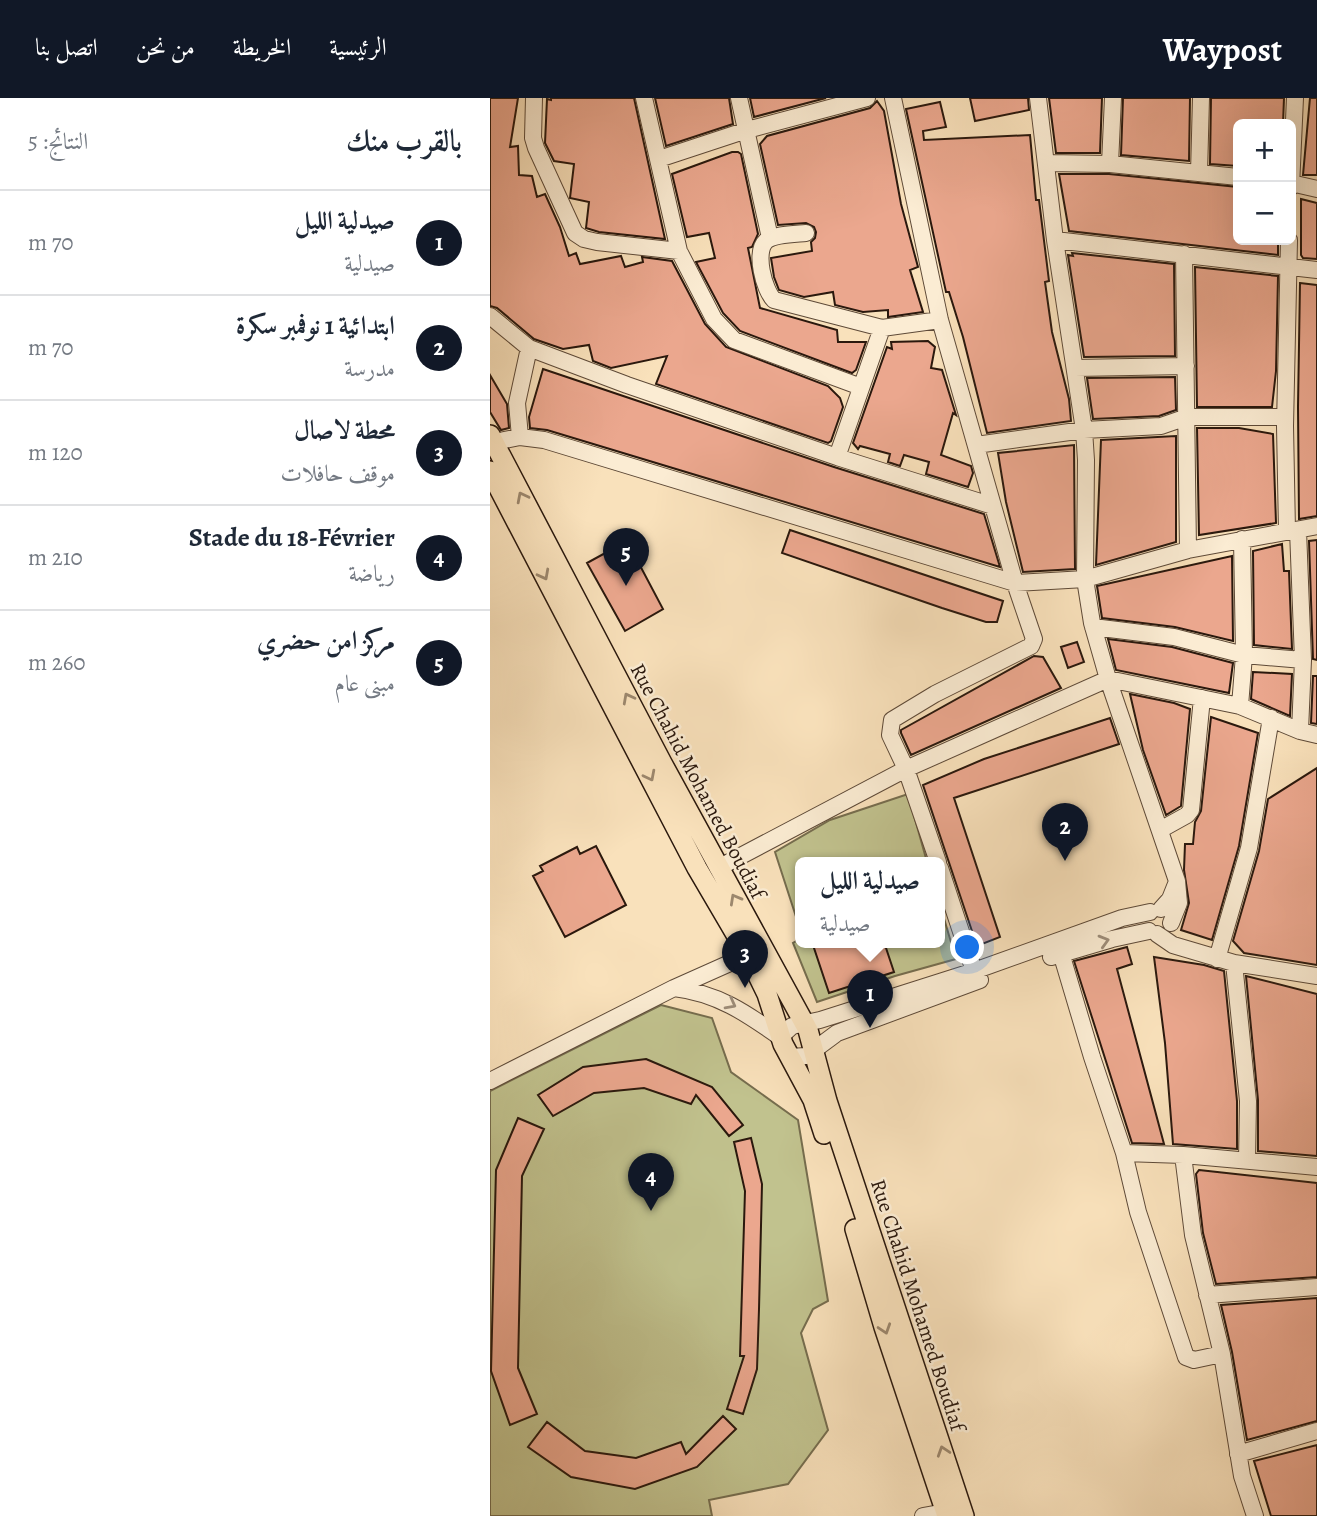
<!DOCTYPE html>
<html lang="ar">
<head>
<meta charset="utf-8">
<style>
	body { margin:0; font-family:Alegreya,Amiri,serif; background:#f6f6f7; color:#1f2937; direction:rtl }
	.controls { position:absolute; right:21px; top:21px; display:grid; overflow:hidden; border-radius:10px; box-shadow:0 7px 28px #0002 }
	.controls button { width:63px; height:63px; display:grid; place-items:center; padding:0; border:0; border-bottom:2px solid #e0e1e3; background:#fff; color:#1f2937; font:35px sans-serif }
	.you { position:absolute; left:478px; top:850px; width:24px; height:24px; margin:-18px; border:5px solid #fff; border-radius:50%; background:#1a73e8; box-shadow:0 0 0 10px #1a73e833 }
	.badge { display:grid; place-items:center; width:46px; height:46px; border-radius:50%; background:#111827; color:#fff; font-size:23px; font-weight:700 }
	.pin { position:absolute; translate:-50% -58px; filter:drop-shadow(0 2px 4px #0008) }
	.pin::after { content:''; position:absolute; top:37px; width:24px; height:21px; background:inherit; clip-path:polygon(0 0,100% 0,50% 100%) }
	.popup { position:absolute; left:305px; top:759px; width:150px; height:91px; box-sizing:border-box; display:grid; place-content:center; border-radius:10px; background:#fff; filter:drop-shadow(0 2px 5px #0005); font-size:23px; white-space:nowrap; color:#747a83 }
	.popup b { font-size:26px; color:#1f2937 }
	.popup::after { content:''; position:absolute; left:50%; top:100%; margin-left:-14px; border:14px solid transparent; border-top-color:#fff }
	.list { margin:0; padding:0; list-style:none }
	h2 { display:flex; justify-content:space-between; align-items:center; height:91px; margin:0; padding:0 28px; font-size:30px }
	h2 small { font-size:23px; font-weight:400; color:#747a83 }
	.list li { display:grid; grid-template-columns:46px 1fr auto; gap:21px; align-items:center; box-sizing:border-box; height:105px; padding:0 28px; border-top:2px solid #e0e1e3 }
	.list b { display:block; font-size:26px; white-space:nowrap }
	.list p { margin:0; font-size:23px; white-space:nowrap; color:#747a83 }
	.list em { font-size:23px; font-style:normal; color:#747a83 }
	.map { position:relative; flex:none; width:827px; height:1418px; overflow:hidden; direction:ltr }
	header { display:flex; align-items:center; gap:42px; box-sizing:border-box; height:98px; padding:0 35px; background:#111827; color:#fff }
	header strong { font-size:33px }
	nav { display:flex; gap:38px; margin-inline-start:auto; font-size:24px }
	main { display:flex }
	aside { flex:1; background:#fff }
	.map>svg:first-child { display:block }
	.green { fill:#c1c28e; stroke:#766d4e; stroke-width:2 }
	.building { fill:#eba78e; stroke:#2a180d; stroke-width:2 }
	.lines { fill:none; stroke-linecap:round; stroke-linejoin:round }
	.minor-casing { stroke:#5e4a38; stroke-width:18 }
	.major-casing { stroke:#2a180d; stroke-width:22 }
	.minor { stroke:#fbecd3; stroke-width:16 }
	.major { stroke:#f9e1bb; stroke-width:19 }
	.oneway { stroke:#9c876d }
	.oneway2 { stroke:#9d8d7a }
	.labels { text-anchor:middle; stroke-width:5; stroke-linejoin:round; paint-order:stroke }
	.street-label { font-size:21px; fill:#2a180d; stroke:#fbecd3 }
</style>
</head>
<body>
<header>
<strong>Waypost</strong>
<nav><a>الرئيسية</a><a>الخريطة</a><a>من نحن</a><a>اتصل بنا</a></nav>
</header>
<main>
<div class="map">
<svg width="827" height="1418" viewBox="0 0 827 1418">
	<rect width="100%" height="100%" fill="#f9e1bb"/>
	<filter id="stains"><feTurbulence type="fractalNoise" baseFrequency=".00286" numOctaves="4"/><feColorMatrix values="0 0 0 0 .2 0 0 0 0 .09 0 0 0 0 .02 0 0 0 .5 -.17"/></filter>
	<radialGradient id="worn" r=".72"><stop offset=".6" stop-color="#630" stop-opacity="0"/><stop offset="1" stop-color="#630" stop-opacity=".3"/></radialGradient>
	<path class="green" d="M418 696 437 764H310V831L285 754 340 722Z
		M450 807 466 861 405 878 327 904 303 845 310 841V844H450Z
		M171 907 222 920 241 974 308 1022 338 1203 323 1211 311 1235 338 1332 298 1386 219 1402 222 1418H0V993Z"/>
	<path class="building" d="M0 0H28L20 49 28 48 29 77 42 78 47 99 55 96 70 129 79 158 86 155 90 166 131 158 135 169 153 164 152 159 182 163 215 226 236 249 338 288 350 300 353 309 341 343 338 345 166 286 177 258 121 270 103 263 99 247 73 251 44 241 7 210 0 208Z
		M61 0H144L175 141 109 134 96 130 99 104 80 100 84 66 64 63 55 45 57 1 61 2Z
		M165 0H239L243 26 176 48Z
		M260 0H336L264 19Z
		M480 0H538L539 12 485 23Z
		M559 0H612L610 55H566Z
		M633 0H700L699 63 631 57Z
		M721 0H794L793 26H748V68L720 66Z
		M820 0H827V77H813Z
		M387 3 394 13 411 106 428 169 420 172 433 214 398 219V212L373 214 345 207 343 194 314 199 289 192 284 179 281 160 322 153 321 144 325 140 326 134 324 129 316 125 288 127 270 46 277 38 380 10Z
		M450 4 456 29 433 33 434 42 540 37 546 102H549L559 183 555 184 562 234 579 301 581 323 497 335 473 239 459 194H456L416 11Z
		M242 54H248L251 56 268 136 262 149 258 150 270 210 347 232 348 244H376L366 272 362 275 250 233 233 215 206 164 225 160 219 135 197 139 182 76Z
		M569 76H619L748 89V142H788V157L579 133Z
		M811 101 827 105V161L813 160 811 157Z
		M582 155 684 166 685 258 594 259 578 157 583 158Z
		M705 169 788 178 786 273 782 309H707Z
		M810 185 827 187V418L809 421 808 309Z
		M438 243 445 249 441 270 452 272 466 317 463 315 451 357 481 368 483 375 478 389 436 376 439 364 414 357 410 368 398 364 400 356 370 348 368 351 363 345 397 249 402 251 401 244Z
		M53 271 344 369 494 416 510 469 57 332 40 330 39 319Z
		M0 277 17 306 19 330 11 332 0 314Z
		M685 279 686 312 669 318 603 321 597 280Z
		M707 330H749L783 336 786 425 709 437Z
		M686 338V444L606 467 611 342Z
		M584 347 585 471 533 474 516 404 508 355Z
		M300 432 513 503 507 524H496L452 510 292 455Z
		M827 442V562L823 561 819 443Z
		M137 443 173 511 135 533 97 465Z
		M792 446 794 473H799L802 551 764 547 763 453Z
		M742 458 743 543 685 529 612 520 607 488Z
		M618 541 682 549 743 565 739 595 626 572Z
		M587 544 594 564 578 570 571 549Z
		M544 558 553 559 571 590 421 657 411 635V632Z
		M763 574 802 576 800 618 761 601Z
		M823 578H827V626L821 625Z
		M640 596 684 605 700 611 691 708 676 717 653 652Z
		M721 619 768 635 749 748 722 842 691 832 699 805 694 772 695 746H703L705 724 711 713Z
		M620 620 629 646 464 700 510 839 487 848 433 687 494 661Z
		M827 670V867L754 855 743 843 769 753 778 701Z
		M106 748 136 807 75 839 43 778 53 773 50 768 87 749 90 756Z
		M322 844H394L404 874 339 895Z
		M637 849 642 866 627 871 674 1046 642 1045 584 863Z
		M664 859 714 867 734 873 747 1003V1051L683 1046 675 945Z
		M756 878 827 896V1058L768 1053V1002Z
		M156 961 222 989 253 1027 239 1038 206 997 201 1006 154 990 104 995 63 1018 48 997 93 969Z
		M28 1020 54 1031 32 1078 28 1270 47 1316 20 1327 1 1273 6 1072Z
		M261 1040 272 1086 269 1211 267 1271 253 1316 237 1311 254 1258H250L255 1093 244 1044Z
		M709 1072 827 1085V1179L726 1186 713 1135 706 1076Z
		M827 1200V1323L757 1342 742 1254 731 1207Z
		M233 1318 246 1331 207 1369 145 1391 81 1379 38 1349 57 1324 95 1353 146 1360 191 1344 196 1356Z
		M827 1347V1418H781L764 1363Z"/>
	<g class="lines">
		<g class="minor-casing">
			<path id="minor" d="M44 0 43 40 46 50 85 135 94 141 107 144 189 153
				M154 0 189 153 224 221 244 242 371 289
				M249 0 280 140
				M403 0 450 222 525 485 544 541 541 548 445 596 402 622 400 637 416 671 618 581 750 608 810 633 827 637
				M548 0 565 142 594 332 596 362 595 481 602 525 618 581 687 783 689 805 681 825
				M169 61 257 32 377 0
				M557 65 620 66 748 79
				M620 66 623 0
				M709 75 711 0
				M801 85 827 91
				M801 89 805 0
				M316 135C305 136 284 136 276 143 264 154 274 192 284 202L392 230 450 222
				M565 142 827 172
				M694 156 698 452
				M0 218 39 250 137 287 347 359 503 408
				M585 270 696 268
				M30 339 27 305 39 250
				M4 344 30 339 54 342 525 485 595 481 698 452 827 428
				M486 347 594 332 671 328 697 319H795
				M347 359 392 230
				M808 432 813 562 810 633
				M797 433 795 328 799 142
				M603 529 684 539 754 557 813 562
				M750 608 754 557 752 441
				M670 732 697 717 701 712 712 600
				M228 770 416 671 448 764
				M450 770 484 873
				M671 811 680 801 686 786
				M667 836 683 847 744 865 827 878
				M571 855 602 959 634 1055 648 1114 696 1259 704 1262 732 1256
				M561 859 622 841 659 833
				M727 861 759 750 781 620
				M744 865 758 1003 757 1062
				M184 890C227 895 256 915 290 939L302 928 330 922 484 873 632 820 660 814
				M300 959 316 958 347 935 490 882
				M0 983 184 890 258 857
				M634 1055 693 1057 827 1069
				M693 1057 703 1137 732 1256 752 1378 765 1418
				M717 1197 827 1189
				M748 1356 827 1333
				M433 1418 455 1414"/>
		</g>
		<g class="major-casing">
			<path id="major" d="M0 337 172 665 318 932 337 1003 474 1418
				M0 373 207 770 258 857 277 896 293 946 323 1002 334 1036
				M365 1131 394 1229 457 1418"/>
		</g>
		<use href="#minor" class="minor"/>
		<use href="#major" class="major"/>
	</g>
	<defs><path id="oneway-chevron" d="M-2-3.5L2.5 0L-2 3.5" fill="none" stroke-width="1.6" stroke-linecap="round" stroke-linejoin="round" transform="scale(1.75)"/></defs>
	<g class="oneway">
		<use href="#oneway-chevron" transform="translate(32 399) rotate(-117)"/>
		<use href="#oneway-chevron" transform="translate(54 477) rotate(62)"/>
		<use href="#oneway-chevron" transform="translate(138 600) rotate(-118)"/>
		<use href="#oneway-chevron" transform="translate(160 678) rotate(63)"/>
		<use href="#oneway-chevron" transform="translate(245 801) rotate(-119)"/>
		<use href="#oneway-chevron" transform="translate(395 1231) rotate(72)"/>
		<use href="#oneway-chevron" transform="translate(453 1353) rotate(-108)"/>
	</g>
	<g class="oneway2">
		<use href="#oneway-chevron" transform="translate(614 843) rotate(-16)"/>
		<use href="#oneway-chevron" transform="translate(241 906) rotate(28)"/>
	</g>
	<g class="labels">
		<g class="street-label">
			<text transform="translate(208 683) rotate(62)" y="7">Rue Chahid Mohamed Boudiaf</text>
			<text transform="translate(428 1207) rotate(72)" y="7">Rue Chahid Mohamed Boudiaf</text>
		</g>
	</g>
	<rect width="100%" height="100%" filter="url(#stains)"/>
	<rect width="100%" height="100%" fill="url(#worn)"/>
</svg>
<div class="controls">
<button>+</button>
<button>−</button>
</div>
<div class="you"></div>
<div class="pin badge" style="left:380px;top:930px">1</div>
<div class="popup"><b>صيدلية الليل</b>صيدلية</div>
<div class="pin badge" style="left:575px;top:763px">2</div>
<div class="pin badge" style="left:255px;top:890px">3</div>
<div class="pin badge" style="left:161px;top:1113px">4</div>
<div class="pin badge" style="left:136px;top:488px">5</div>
</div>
<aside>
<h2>بالقرب منك<small>النتائج: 5</small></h2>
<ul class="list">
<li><span class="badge">1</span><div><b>صيدلية الليل</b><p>صيدلية</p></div><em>70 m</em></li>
<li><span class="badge">2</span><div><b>ابتدائية 1 نوفمبر سكرة</b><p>مدرسة</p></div><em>70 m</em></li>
<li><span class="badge">3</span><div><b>محطة لاصال</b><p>موقف حافلات</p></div><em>120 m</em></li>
<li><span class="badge">4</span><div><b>Stade du 18-Février</b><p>رياضة</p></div><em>210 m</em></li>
<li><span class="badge">5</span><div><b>مركز امن حضري</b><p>مبنى عام</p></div><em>260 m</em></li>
</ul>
</aside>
</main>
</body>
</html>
